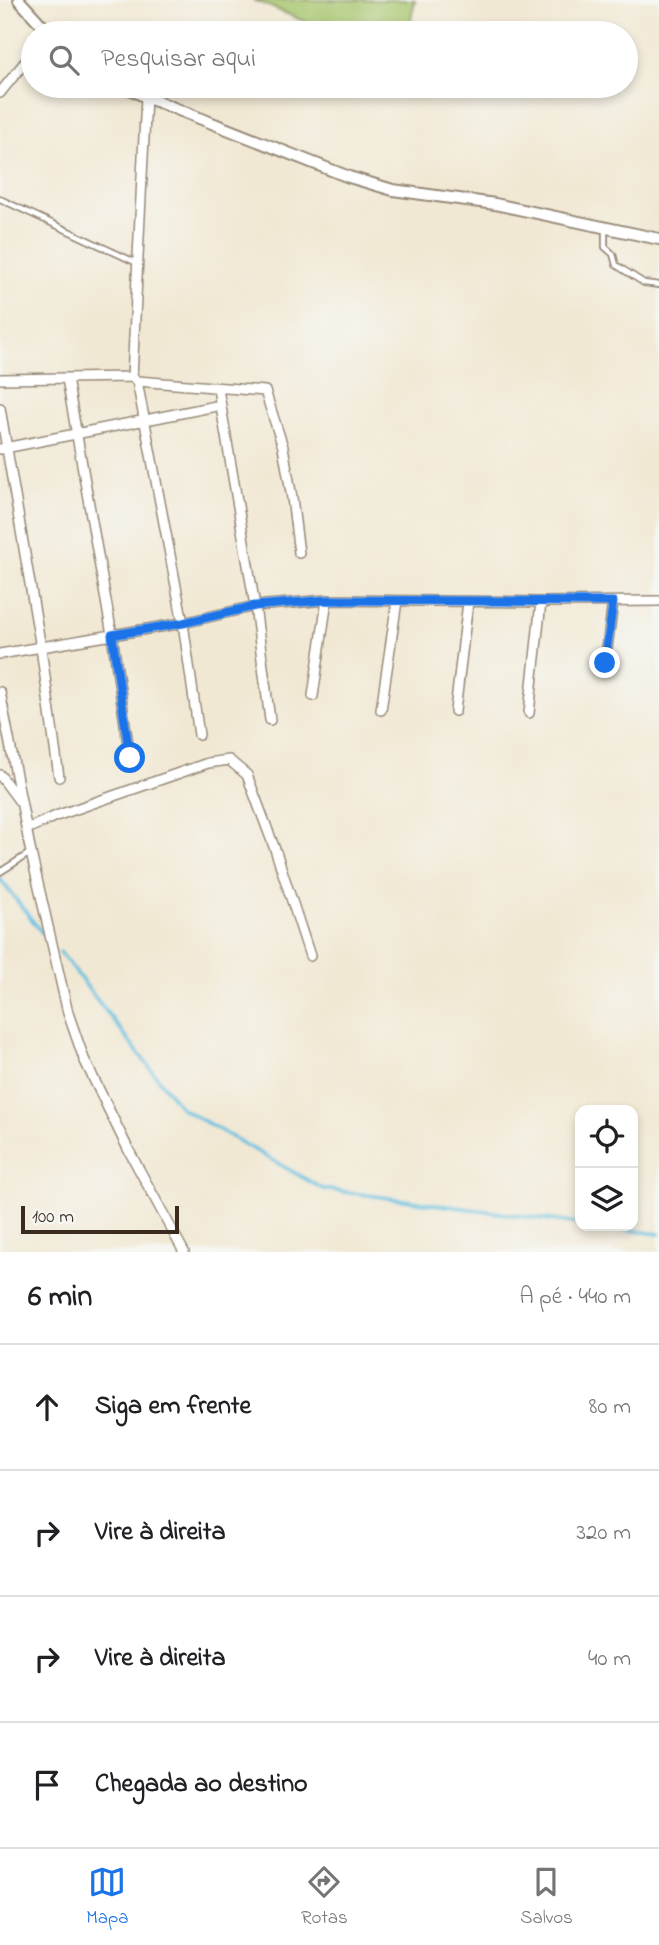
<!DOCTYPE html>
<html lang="pt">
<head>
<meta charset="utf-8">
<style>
	body { margin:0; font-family:"Indie Flower",sans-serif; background:#f2f2f2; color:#202124 }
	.controls { position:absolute; right:21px; bottom:21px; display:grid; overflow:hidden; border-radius:14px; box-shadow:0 4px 10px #0003 }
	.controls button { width:63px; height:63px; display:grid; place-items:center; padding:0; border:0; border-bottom:2px solid #e0e0e0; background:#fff; color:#202124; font:35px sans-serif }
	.scale { position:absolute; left:21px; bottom:18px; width:158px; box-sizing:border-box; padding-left:7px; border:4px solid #3b2a1e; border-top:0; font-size:19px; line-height:24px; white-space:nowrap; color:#3b2a1e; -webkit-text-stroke:5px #f6f6f2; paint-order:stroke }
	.stop { position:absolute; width:21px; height:21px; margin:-16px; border:5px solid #1a73e8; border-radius:50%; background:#fff }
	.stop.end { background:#1a73e8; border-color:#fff; box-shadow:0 2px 7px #0008 }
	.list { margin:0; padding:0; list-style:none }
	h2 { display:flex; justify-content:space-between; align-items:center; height:91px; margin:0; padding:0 28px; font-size:30px }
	h2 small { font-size:23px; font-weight:400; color:#757577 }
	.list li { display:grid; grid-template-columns:46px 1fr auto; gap:21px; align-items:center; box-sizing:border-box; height:126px; padding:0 28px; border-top:2px solid #e0e0e0 }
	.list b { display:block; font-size:26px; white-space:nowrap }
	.list em { font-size:23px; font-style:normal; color:#757577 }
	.icon { flex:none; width:38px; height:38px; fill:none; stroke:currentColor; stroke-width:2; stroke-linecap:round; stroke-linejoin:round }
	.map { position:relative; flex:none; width:659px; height:1252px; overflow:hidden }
	.search { position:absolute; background:#fff; box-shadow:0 4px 10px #0003; left:21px; right:21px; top:21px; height:77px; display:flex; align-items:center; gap:18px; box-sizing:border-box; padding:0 24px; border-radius:38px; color:#757577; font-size:26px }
	.sheet { height:595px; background:#fff }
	nav { display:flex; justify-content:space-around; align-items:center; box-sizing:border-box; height:98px; border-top:2px solid #e0e0e0; background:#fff; font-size:19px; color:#757577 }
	nav a { display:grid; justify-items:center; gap:4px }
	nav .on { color:#1a73e8 }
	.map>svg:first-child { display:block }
	.green { fill:#a6c56c; stroke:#707845; stroke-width:2 }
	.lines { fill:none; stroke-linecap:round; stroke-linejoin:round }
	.stream { stroke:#62bfe0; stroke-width:3.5 }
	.service-casing { stroke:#968978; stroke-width:8 }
	.minor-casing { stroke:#968978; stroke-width:12 }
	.tertiary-casing { stroke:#968978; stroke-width:14 }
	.service { stroke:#fff; stroke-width:4.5 }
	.minor { stroke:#fff; stroke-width:9 }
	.tertiary { stroke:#fff; stroke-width:10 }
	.route { stroke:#1a73e8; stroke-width:9 }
</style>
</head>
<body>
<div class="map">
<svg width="659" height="1252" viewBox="0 0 659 1252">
	<rect width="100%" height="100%" fill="#f6f6f2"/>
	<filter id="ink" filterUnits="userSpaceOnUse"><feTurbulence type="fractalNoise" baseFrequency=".0143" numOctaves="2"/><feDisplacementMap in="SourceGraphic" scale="14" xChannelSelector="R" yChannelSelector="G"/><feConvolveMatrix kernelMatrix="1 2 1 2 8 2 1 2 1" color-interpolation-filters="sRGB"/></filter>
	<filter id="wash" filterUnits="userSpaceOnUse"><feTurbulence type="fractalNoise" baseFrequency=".00686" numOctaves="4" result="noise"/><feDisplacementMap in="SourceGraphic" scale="28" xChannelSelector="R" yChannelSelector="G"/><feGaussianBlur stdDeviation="1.57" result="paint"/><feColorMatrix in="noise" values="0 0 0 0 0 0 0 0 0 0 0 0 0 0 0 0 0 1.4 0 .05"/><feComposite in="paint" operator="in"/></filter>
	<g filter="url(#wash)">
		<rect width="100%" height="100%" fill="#f1e8d3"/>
		<path class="green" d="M254 0H415L408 33H332Z"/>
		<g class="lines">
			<path class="stream" d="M0 879 43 934
				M60 952 181 1108 323 1189 580 1224
				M595 1226 659 1234"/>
		</g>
	</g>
	<g filter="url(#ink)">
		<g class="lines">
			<g class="service-casing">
				<path id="service" d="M0 199 137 263
					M605 227V247L613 254 616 265 644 283 659 285
					M0 872 30 853"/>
			</g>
			<g class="minor-casing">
				<path id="minor" d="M0 93 33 52
					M132 377 146 97
					M0 379 132 377 137 381 265 391 283 447 292 498 299 553
					M67 379 112 635 130 758
					M137 381 183 623 199 735
					M218 389 255 606 270 720
					M0 408 41 648 59 777
					M0 449 221 405
					M0 654 183 623 255 606 327 600 541 602 659 601
					M605 663 613 602
					M0 692 31 853 68 1013 84 1059 128 1149 184 1252
					M313 696 327 600
					M381 710 397 601
					M455 711 468 602
					M529 713 541 602
					M0 775 20 802
					M27 829 56 816 208 763 229 760 247 775 276 852 310 956"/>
			</g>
			<g class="tertiary-casing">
				<path id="tertiary" d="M19 0 49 33
					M124 86 146 97 349 177 393 190 495 204 659 239"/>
			</g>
			<use href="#service" class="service"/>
			<use href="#minor" class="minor"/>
			<use href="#tertiary" class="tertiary"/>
		</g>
	</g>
	<g class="lines" filter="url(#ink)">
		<path class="route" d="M130 758 112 635 183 623 255 606 327 600 613 602 605 663"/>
	</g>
</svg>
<div class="controls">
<button><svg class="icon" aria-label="locate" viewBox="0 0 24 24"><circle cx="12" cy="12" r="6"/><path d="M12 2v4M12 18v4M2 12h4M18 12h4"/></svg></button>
<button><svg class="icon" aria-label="layers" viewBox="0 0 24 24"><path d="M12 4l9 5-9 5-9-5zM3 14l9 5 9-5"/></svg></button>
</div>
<div class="scale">100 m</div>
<div class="stop" style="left:130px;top:758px"></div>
<div class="stop end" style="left:605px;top:663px"></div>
<div class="search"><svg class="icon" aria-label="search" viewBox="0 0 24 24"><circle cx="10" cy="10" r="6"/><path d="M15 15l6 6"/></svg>Pesquisar aqui</div>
</div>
<section class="sheet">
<h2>6 min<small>A pé · 440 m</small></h2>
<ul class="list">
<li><svg class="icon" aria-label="ahead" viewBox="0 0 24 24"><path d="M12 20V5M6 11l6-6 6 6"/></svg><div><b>Siga em frente</b></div><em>80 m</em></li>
<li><svg class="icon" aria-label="right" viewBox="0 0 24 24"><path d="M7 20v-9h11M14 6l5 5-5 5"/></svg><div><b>Vire à direita</b></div><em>320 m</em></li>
<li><svg class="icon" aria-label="right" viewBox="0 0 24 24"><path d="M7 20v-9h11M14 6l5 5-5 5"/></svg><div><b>Vire à direita</b></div><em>40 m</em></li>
<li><svg class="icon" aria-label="arrive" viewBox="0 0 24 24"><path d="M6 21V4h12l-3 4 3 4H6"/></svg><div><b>Chegada ao destino</b></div></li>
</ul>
</section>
<nav>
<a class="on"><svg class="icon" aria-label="map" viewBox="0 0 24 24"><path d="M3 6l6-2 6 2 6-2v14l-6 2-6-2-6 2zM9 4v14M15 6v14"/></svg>Mapa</a>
<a><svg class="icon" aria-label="directions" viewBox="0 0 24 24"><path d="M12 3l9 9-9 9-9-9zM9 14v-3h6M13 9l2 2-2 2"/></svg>Rotas</a>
<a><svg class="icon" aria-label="saved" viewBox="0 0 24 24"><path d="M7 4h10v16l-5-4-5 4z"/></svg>Salvos</a>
</nav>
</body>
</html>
